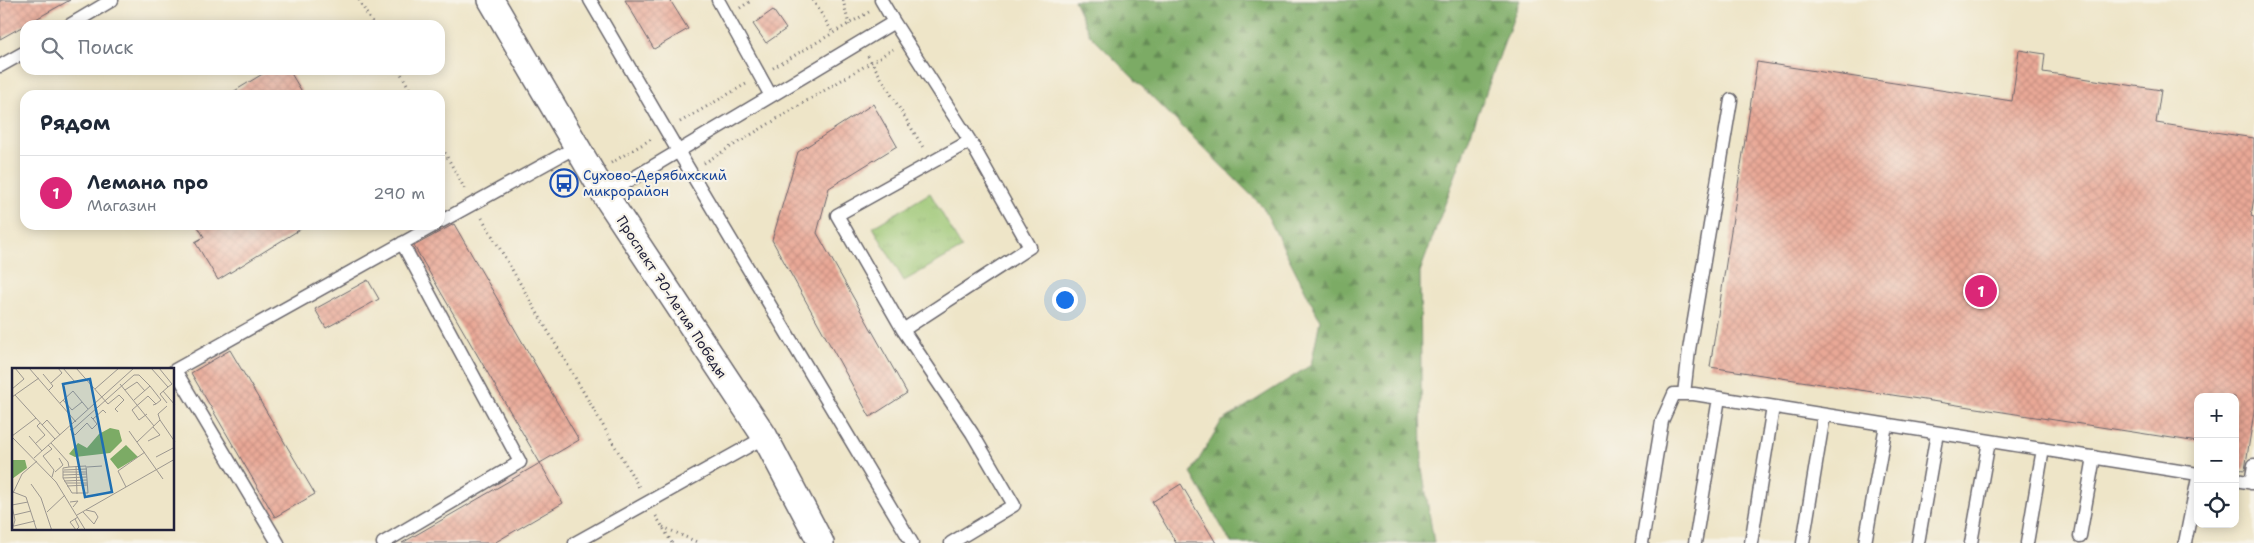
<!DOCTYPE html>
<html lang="ru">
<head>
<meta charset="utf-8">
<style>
	body { margin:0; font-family:"Shantell Sans",sans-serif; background:#f2f2f3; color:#1f2937 }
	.controls { position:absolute; right:15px; bottom:15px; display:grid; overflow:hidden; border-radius:10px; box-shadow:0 2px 12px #0003 }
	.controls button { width:45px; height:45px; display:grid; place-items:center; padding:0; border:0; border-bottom:1px solid #e0e1e3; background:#fff; color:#1f2937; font:25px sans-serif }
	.you { position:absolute; left:1064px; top:299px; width:18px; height:18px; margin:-12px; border:4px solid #fff; border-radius:50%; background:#1a73e8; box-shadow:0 0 0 8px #1a73e833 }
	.badge { display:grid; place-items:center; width:32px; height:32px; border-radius:50%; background:#db2777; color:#fff; font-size:16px; font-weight:700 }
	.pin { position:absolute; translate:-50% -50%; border:2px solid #fff; box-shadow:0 1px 5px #0006 }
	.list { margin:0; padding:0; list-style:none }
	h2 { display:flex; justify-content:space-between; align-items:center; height:65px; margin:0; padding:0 20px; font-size:21px }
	h2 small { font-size:16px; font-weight:400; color:#747a83 }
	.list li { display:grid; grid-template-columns:32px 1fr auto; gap:15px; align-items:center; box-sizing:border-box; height:75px; padding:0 20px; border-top:1px solid #e0e1e3 }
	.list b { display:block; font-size:19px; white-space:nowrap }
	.list p { margin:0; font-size:16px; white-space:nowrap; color:#747a83 }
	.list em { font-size:16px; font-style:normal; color:#747a83 }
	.icon { flex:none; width:28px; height:28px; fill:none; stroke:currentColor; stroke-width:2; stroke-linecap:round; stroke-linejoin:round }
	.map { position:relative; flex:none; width:2254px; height:543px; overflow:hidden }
	.search { position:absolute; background:#fff; box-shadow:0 2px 12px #0003; left:20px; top:20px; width:425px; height:55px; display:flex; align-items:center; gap:12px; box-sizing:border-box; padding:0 18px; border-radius:15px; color:#747a83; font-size:19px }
	.panel { position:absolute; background:#fff; box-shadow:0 2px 12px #0003; left:20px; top:90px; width:425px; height:140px; border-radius:15px }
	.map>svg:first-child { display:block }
	.forest { fill:url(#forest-firs); stroke:#4f6650 }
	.park { fill:url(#park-tufts); stroke:#5e7457 }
	.building { fill:url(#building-cross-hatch) }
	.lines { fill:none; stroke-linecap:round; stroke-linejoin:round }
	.service-casing { stroke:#69666c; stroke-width:15 }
	.minor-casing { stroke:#69666c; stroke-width:28 }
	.path { stroke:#69666c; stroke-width:3; stroke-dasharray:1 4; stroke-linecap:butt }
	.service { stroke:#fff; stroke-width:12 }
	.minor { stroke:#fff; stroke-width:25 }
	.labels { text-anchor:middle; stroke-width:4.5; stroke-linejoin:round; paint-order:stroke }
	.transit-label { font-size:14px; fill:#164399; stroke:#f7f3e8; text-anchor:start }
	.street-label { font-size:14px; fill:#22223b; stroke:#f7f3e8 }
	.inset-road { fill:none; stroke:#9c9790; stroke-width:1 }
	.view { fill:#1f6fb2; fill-opacity:0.15; stroke:#1f6fb2; stroke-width:2.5 }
	.inset-edge { fill:none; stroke:#22223b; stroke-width:2.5 }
</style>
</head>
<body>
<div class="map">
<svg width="2254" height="543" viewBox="0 0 2254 543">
	<defs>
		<pattern id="forest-firs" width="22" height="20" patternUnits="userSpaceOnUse" patternTransform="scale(1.25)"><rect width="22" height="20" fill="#7cab65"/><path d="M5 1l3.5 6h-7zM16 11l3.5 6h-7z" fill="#658b54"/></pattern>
		<pattern id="park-tufts" width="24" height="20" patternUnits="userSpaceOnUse" patternTransform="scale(1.25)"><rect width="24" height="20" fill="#9bc673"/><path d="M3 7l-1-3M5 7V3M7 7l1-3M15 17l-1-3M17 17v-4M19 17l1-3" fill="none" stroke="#85aa64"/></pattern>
		<pattern id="building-cross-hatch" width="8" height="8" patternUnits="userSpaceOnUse" patternTransform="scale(1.25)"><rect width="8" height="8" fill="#e9a896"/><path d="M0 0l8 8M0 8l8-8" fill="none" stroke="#c89082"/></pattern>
	</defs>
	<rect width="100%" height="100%" fill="#f7f3e8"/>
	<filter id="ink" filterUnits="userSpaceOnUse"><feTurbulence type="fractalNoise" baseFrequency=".02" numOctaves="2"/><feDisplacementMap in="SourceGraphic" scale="10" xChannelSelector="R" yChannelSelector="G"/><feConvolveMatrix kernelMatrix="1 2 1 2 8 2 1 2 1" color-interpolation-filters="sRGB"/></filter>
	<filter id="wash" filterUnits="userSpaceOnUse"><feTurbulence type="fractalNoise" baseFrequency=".0096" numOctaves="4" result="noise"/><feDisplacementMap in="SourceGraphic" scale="20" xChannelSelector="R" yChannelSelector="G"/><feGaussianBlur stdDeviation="1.12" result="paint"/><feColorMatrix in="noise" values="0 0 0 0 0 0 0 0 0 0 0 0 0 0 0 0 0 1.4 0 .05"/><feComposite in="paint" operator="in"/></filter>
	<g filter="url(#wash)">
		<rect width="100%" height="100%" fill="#eee5c8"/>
		<path class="forest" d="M1074 0H1520L1420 272 1422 468 1434 543H1231L1191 473 1221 422 1311 365 1320 320 1263 207 1090 35Z"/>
		<path class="park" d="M930 193 962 248 904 281 873 227Z"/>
		<g id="blocks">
			<path class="building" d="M0 0H70L0 39Z
				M625 0H670L688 29 654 49Z
				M773 10 786 29 766 43 753 24Z
				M2019 50 2045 54 2043 72 2161 90 2156 123 2254 138V198L2251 216 2254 217V412L2245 470 2235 469V397H2198V442L1710 367 1757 62 2012 101Z
				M269 70H289L304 95H228Z
				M873 104 897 146 829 188 817 233 907 393 870 417 772 240 798 152Z
				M454 224 579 440 540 463 414 246Z
				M197 225H307L218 280 195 242 204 237Z
				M368 280 379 299 326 328 315 309Z
				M230 350 315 494 275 517 191 373Z
				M540 463 563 503 494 543H402Z
				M1181 484 1216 543H1176L1152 502Z"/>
		</g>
	</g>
	<g filter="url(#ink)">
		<use href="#blocks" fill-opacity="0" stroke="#69666c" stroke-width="1"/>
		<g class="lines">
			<g class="service-casing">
				<path id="service" d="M590 0 678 151 912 543
					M881 0 894 22
					M70 25 112 0
					M0 66 25 52
					M771 96 894 22 970 141 837 215 903 330 972 433 1014 505 951 543
					M605 195 771 96 718 0
					M440 222 576 147
					M903 330 1030 247 970 141
					M1684 394 1689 350 1731 100
					M2235 480 2254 483
					M2251 483 2254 465
					M2080 536 2094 457
					M278 543 175 370 435 225
					M383 543 520 462 402 243
					M575 543 765 437
					M1642 543 1662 421 1674 394H1694L2198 474
					M1695 543 1719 398
					M1751 543 1773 407
					M1803 543 1824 415
					M1865 543 1886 425
					M1918 543 1937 433
					M1971 543 1989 441
					M2027 543 2043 449
					M2185 543 2198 478"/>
			</g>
			<g class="minor-casing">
				<path id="minor" d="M491 0 605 195 765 437 821 543"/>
			</g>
			<path class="path" d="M359 0 373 25
				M813 0 833 33
				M843 0 849 25
				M740 8 752 0
				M868 56 924 149
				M773 68 869 12
				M399 70 413 95
				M680 122 746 84
				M440 144 466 191
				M611 163 653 138
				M704 163 893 49
				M482 218 640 489
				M656 516 672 543
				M663 527 699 543"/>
			<use href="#service" class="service"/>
			<use href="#minor" class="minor"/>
		</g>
	</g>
	<defs>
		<g id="bus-ring" transform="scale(1.4375)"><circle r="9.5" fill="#f7f3e8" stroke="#1a4fb4" stroke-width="1.5"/><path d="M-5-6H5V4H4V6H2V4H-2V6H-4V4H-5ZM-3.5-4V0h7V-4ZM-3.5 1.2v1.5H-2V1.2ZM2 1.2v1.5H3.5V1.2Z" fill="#1a4fb4"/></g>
	</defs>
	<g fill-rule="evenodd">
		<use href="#bus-ring" x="564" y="183"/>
	</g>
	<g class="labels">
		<g class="transit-label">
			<text x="583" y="180">Сухово-Дерябихский<tspan x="583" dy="16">микрорайон</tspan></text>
		</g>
		<g class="street-label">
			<text transform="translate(672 297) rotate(57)" y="5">Проспект 70-Летия Победы</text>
		</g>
	</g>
	<g transform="translate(12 368)">
		<rect width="162" height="162" fill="#eee5c8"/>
		<path d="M98 60 107 62 110 73 98 85 63 89 57 86 66 75 75 80 87 66ZM114 77 126 89 106 101 98 91ZM0 92H13L15 100 0 111Z" fill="#7cab65"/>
		<path class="inset-road" d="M17 0 64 54M51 0 63 14M64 0 96 36 107 27 112 32 103 41 106 44M139 0 156 19 148 26 155 35M147 0 160 16 156 19M31 6 41 18 37 22M39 15 50 5 46 0M108 16 142 58M0 21 12 11 3 0M83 21 107 0M113 22 125 14 133 23M151 23 163 37M3 27 43 71M0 29 27 10M51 32 60 42 70 34M122 32 138 18 149 32 144 36M48 35 61 23 76 41M135 46 127 52 120 42 136 28 144 36 141 37M79 49 81 51 91 42 94 45M148 52 163 74M30 57 35 52 48 67M58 61 63 67 75 55 80 61 85 56 81 51M59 63 122 7H127L138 18M117 63 151 111M0 68 24 50M17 68 30 83M0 69 44 114 74 163M136 73 148 67 141 59M125 74 148 52 146 46 155 38M39 75 56 94 57 99 51 100V110L60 125H76L74 98 57 99M23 76 33 67 25 58 28 55M36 77 40 81 31 88 42 102 40 109M144 89 163 79M22 90 122 0M64 98 65 126M75 99 90 98M52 102 75 101M43 104 51 97 47 90M51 104H75M51 107 75 106M51 110 75 109M52 113 75 112M54 115H75M19 116 29 130 40 163M55 118 75 117M114 119 106 103 133 84M1 124 14 129 25 163M1 125 10 106 25 93M58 134 66 133 61 139M0 137 16 134M0 138 3 152 0 163M35 144 53 127M71 144 82 156 86 149 83 144 74 142M2 147 19 143M65 147 163 91M63 151 67 159 64 162 58 154 66 149M2 158 23 153"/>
		<path class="view" d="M78 11 100 124 73 129 51 16Z"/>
		<rect width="162" height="162" class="inset-edge"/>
	</g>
</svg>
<div class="controls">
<button>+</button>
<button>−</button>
<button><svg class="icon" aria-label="locate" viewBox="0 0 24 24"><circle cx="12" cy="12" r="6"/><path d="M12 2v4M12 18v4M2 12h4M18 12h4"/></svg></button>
</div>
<div class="you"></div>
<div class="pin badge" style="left:1981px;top:291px">1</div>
<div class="search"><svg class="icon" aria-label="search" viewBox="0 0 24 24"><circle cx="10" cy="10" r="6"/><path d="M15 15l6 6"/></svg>Поиск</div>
<section class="panel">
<h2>Рядом<small></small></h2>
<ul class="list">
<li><span class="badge">1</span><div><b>Лемана про</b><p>Магазин</p></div><em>290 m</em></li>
</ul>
</section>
</div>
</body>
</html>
